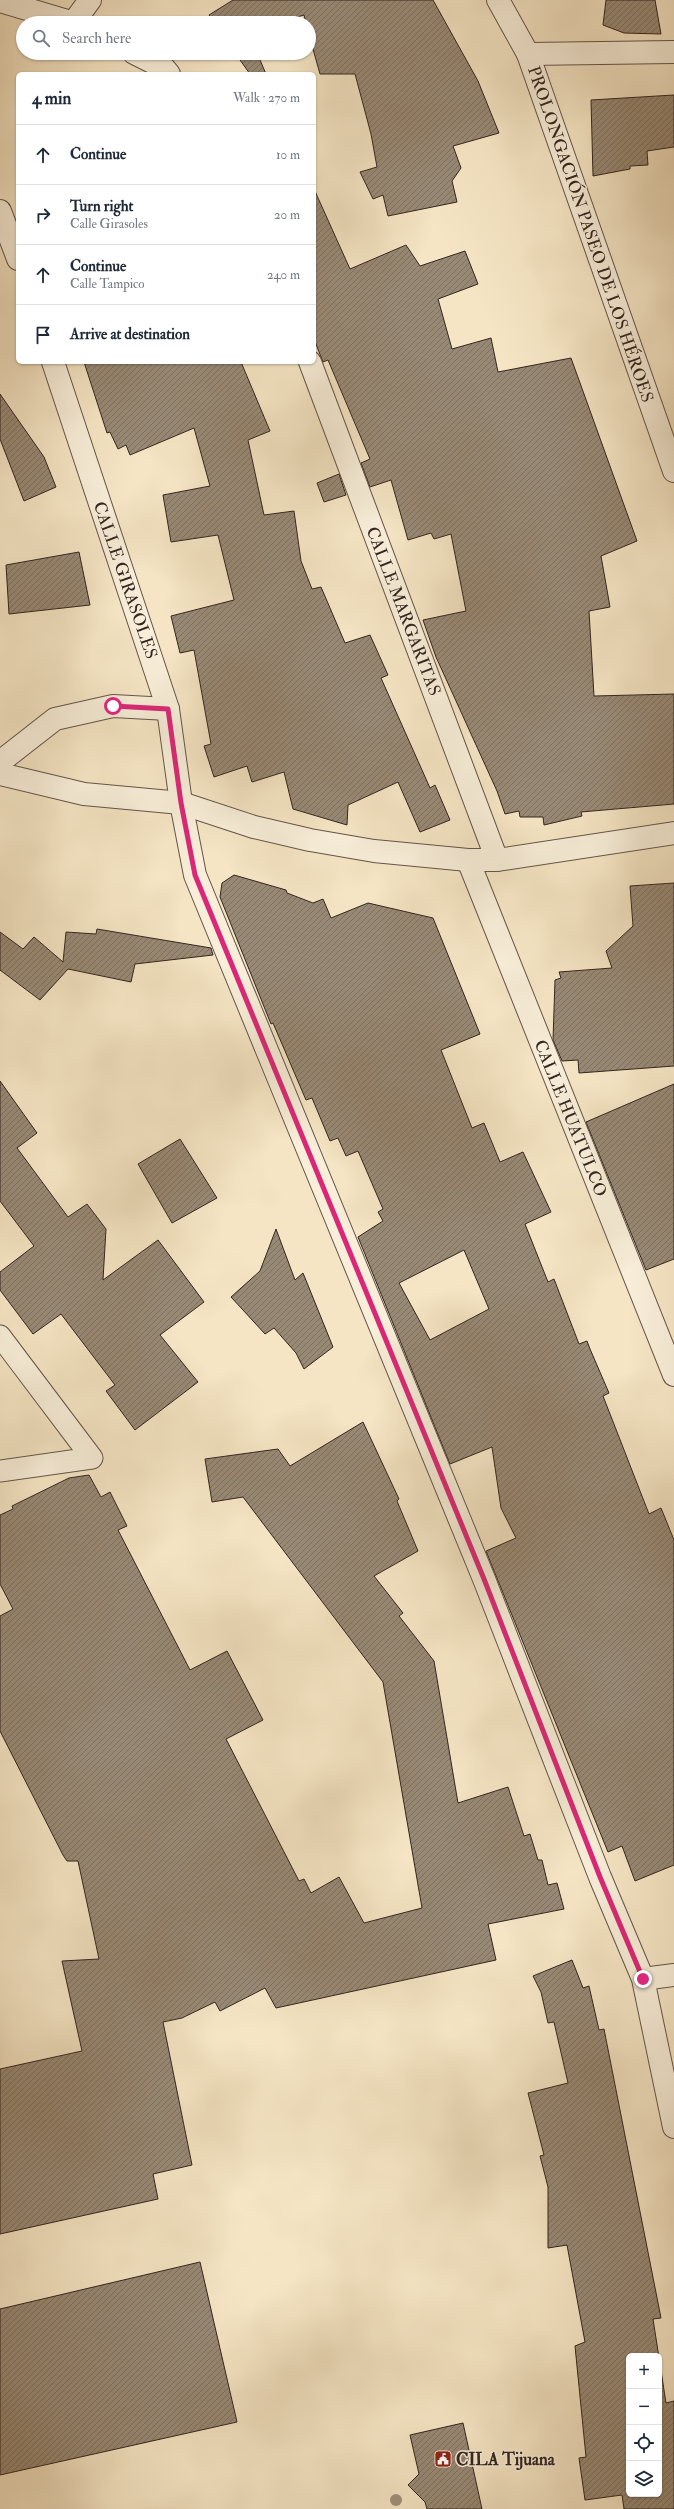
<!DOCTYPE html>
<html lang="en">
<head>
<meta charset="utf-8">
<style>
	body { margin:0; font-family:"IM FELL Double Pica",serif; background:#f6f6f7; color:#1f2937 }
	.controls { position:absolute; right:12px; bottom:12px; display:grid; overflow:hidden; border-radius:6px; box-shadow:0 1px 3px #0004 }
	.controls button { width:36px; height:36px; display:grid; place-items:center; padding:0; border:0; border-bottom:1px solid #e0e1e3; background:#fff; color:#1f2937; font:20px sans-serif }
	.stop { position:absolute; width:12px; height:12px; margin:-9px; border:3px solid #db2777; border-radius:50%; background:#fff }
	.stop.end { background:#db2777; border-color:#fff; box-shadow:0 1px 4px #0008 }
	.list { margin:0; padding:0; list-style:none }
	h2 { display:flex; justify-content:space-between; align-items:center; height:52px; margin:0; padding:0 16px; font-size:17px }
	h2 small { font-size:13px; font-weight:400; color:#747a83 }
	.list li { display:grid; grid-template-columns:26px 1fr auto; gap:12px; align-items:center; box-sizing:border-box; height:60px; padding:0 16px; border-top:1px solid #e0e1e3 }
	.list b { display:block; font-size:15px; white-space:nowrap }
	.list p { margin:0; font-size:13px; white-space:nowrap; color:#747a83 }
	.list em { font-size:13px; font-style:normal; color:#747a83 }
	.icon { flex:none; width:22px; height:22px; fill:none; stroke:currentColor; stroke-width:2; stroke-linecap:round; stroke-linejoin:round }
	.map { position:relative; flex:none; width:674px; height:2509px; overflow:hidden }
	.search { position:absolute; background:#fff; box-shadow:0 1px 3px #0004; left:16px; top:16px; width:300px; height:44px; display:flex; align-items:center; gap:10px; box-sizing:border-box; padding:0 14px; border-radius:22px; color:#747a83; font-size:15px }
	.panel { position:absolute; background:#fff; box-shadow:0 1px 3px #0004; left:16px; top:72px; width:300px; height:292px; border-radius:6px }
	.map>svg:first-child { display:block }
	.building { fill:url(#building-hatch); stroke:#332520; fill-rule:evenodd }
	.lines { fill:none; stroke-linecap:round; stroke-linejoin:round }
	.service-casing { stroke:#645549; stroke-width:23 }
	.minor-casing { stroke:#645549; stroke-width:24 }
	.tertiary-casing { stroke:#645549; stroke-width:24 }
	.service { stroke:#f8eed9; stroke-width:21 }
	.minor { stroke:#f8eed9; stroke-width:22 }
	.tertiary { stroke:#f8eed9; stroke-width:22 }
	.tree { fill:#a0917c }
	.route { stroke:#db2777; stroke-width:5 }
	.labels { text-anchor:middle; stroke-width:3; stroke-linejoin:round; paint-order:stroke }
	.street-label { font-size:17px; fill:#332520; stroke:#f8eed9 }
	.poi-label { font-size:17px; font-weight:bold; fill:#332520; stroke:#f8eed9; text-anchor:start }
</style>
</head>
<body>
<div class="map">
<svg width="674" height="2509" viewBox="0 0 674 2509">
	<defs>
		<pattern id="building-hatch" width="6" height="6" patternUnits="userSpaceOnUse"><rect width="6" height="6" fill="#988975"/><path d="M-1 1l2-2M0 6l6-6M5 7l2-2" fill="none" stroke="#7d7060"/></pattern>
	</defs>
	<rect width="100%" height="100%" fill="#f5e5c4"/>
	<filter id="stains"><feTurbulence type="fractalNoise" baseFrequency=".005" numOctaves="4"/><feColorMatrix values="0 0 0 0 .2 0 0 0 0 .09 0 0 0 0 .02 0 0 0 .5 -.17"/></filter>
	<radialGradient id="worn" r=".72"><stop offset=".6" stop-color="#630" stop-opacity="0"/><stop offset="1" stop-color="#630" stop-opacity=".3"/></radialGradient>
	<path class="building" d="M233 0H433L478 81 499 133 453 146 461 168 452 181 457 202 388 216 383 195 373 199 360 172 377 167 371 134 355 74H320L309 35V23H306L304 15 276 23H214L209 15Z
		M606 0H655L661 34 624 33 603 25Z
		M235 53H257L266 74H250Z
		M674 95V147L647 151 648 165 630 166V169L593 176 591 100Z
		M314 189 350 269 406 245 420 266 465 251 478 284 438 299 452 349 491 338 498 372 571 358 637 541 601 556 610 607 589 611 594 696 674 694V804L581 812 582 816 544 825 543 817H520L519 811 505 814 497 791 436 657 423 620 466 611 451 534 434 539 431 533 408 540 391 480 370 487 361 463 370 459 328 360 323 362 314 339Z
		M84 362H241L270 431 248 440 264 515 294 511 301 561 312 589 321 587 345 643 370 635 388 675 381 678 430 788 435 785 450 820 420 832 398 782 348 805 347 825 293 809 284 772 252 782 247 766 214 777 204 746 211 744 194 650 180 653 171 616 234 600 218 535 171 542 163 495 210 486 194 428 130 455 126 445 118 449 110 432 107 433Z
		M0 394 44 457 56 487 24 501 0 439Z
		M339 474 346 495 324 502 317 483Z
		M79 552 90 605 9 614 6 565Z
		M234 875 286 890 287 893 313 903 323 899 331 918 368 903 433 918 480 1034 441 1050 472 1128 484 1123 500 1162 523 1152 551 1212 525 1224 548 1282 554 1279 579 1344 587 1341 590 1349 609 1393 603 1396 649 1514 661 1508 674 1540V1865L635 1881 622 1846 608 1852 486 1551 516 1538 501 1508 492 1447 450 1464 358 1237 383 1221 378 1212 383 1209 358 1151 346 1156 338 1138 330 1141 312 1098 306 1100 273 1023 271 1024 220 897 222 883ZM464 1250 489 1309 430 1340 399 1283Z
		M674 883V1066L579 1073 578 1060 562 1061 553 1040 555 980 561 978 559 972 612 968 606 951 633 926 630 886Z
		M97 929 211 948 213 955 135 964 131 982 68 969 40 1000 0 970V932L23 949 34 937 63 962 66 932 96 934Z
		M0 1081 37 1133 17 1148 68 1217 87 1204 106 1229 103 1280 158 1240 204 1302 160 1335 198 1382 135 1430 106 1391 115 1385 61 1314 33 1334 0 1290V1272L34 1246 0 1201Z
		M674 1084V1259L646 1270 586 1122Z
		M180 1139 217 1198 172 1223 138 1164Z
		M276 1229 295 1280 303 1273 333 1347 304 1369 296 1353 274 1328 265 1334 231 1297 260 1271Z
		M363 1422 399 1499 397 1501 418 1551 374 1576 403 1613 399 1616 434 1661 458 1803 508 1787 524 1836 530 1834 538 1860H542L548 1885 557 1883 564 1909 488 1924 496 1960 276 2008 265 1988 220 2011 215 2002 182 2018 163 2022 192 2165 153 2174 158 2199 0 2234V2069L82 2051 62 1961 99 1959 78 1861H67L63 1855 0 1731V1616L13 1609 0 1584V1515L13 1509 12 1506 69 1478 89 1475 101 1497 110 1492 127 1526 118 1530 190 1670 227 1651 263 1720 226 1739 299 1881 304 1879 311 1893 339 1877 364 1923 422 1908 383 1682 243 1497 212 1502 205 1459 278 1449 290 1466Z
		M572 1960 583 1988 589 1986 599 2030 604 2029 661 2318 653 2319 666 2403 674 2401V2509H624L622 2495 585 2500 579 2458 586 2457 575 2346 585 2342 567 2245 548 2248V2187L540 2156 544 2155 528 2093 568 2083 554 2022 548 2023 541 1992 533 1976ZM629 2356H659V2494H629Z
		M200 2262 237 2422 0 2475V2309Z
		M463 2423 482 2509H427L425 2502 408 2485 419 2474 410 2435Z"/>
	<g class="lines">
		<g class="service-casing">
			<path id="service" d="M0 1336 92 1458 0 1471"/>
		</g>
		<g class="minor-casing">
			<path id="minor" d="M0 1 74 23
				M73 23 90 0
				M134 53 164 68 169 74
				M528 54 674 52
				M0 211 18 259
				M53 362 168 709 181 803 195 875 484 1579 600 1877 643 1979 674 2127
				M310 362 497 860
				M468 860 674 1375
				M643 1979 674 1975"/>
		</g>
		<g class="tertiary-casing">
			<path id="tertiary" d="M498 0 528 54 674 471
				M0 762 55 719 113 706 168 709
				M0 774 84 794 181 803 254 827 310 840 374 851 468 860H497L674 833"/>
		</g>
		<use href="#service" class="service"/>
		<use href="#minor" class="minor"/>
		<use href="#tertiary" class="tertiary"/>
	</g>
	<circle class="tree" cx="396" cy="2500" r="6"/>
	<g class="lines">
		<path class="route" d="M113 706 168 709 181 803 195 875 484 1579 600 1877 643 1979"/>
	</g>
	<defs>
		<g id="civic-square" transform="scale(0.9)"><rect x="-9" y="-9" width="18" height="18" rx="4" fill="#8f2418" stroke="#f8eed9"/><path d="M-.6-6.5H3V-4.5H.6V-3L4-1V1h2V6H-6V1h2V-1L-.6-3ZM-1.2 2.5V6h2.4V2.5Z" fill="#fff"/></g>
	</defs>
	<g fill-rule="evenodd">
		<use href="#civic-square" x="443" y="2459"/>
	</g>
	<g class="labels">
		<g class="street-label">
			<text transform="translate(591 234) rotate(71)" y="6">PROLONGACIÓN PASEO DE LOS HÉROES</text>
			<text transform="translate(126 580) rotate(71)" y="6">CALLE GIRASOLES</text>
			<text transform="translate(404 611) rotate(69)" y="6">CALLE MARGARITAS</text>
			<text transform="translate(571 1118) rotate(68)" y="6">CALLE HUATULCO</text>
		</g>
		<g class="poi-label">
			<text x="456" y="2465">CILA Tijuana</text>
		</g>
	</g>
	<rect width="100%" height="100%" filter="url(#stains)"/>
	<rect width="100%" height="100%" fill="url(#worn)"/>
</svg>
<div class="controls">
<button>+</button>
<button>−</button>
<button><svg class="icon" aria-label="locate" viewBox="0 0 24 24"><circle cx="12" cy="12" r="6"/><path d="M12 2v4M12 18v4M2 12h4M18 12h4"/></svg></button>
<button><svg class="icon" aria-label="layers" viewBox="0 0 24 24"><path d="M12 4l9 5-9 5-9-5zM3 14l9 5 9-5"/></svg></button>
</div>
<div class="stop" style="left:113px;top:706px"></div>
<div class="stop end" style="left:643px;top:1979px"></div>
<div class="search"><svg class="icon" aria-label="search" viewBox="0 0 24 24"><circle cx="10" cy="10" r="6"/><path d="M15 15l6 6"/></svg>Search here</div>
<section class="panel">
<h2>4 min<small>Walk · 270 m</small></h2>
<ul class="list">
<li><svg class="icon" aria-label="ahead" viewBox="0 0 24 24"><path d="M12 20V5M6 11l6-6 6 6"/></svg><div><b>Continue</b></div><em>10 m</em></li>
<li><svg class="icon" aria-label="right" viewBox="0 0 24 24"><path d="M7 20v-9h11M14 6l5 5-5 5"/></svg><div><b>Turn right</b><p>Calle Girasoles</p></div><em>20 m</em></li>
<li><svg class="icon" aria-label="ahead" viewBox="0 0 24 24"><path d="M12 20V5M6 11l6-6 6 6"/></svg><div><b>Continue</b><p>Calle Tampico</p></div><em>240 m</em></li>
<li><svg class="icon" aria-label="arrive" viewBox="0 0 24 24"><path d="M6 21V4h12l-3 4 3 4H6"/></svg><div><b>Arrive at destination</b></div></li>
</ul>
</section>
</div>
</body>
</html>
